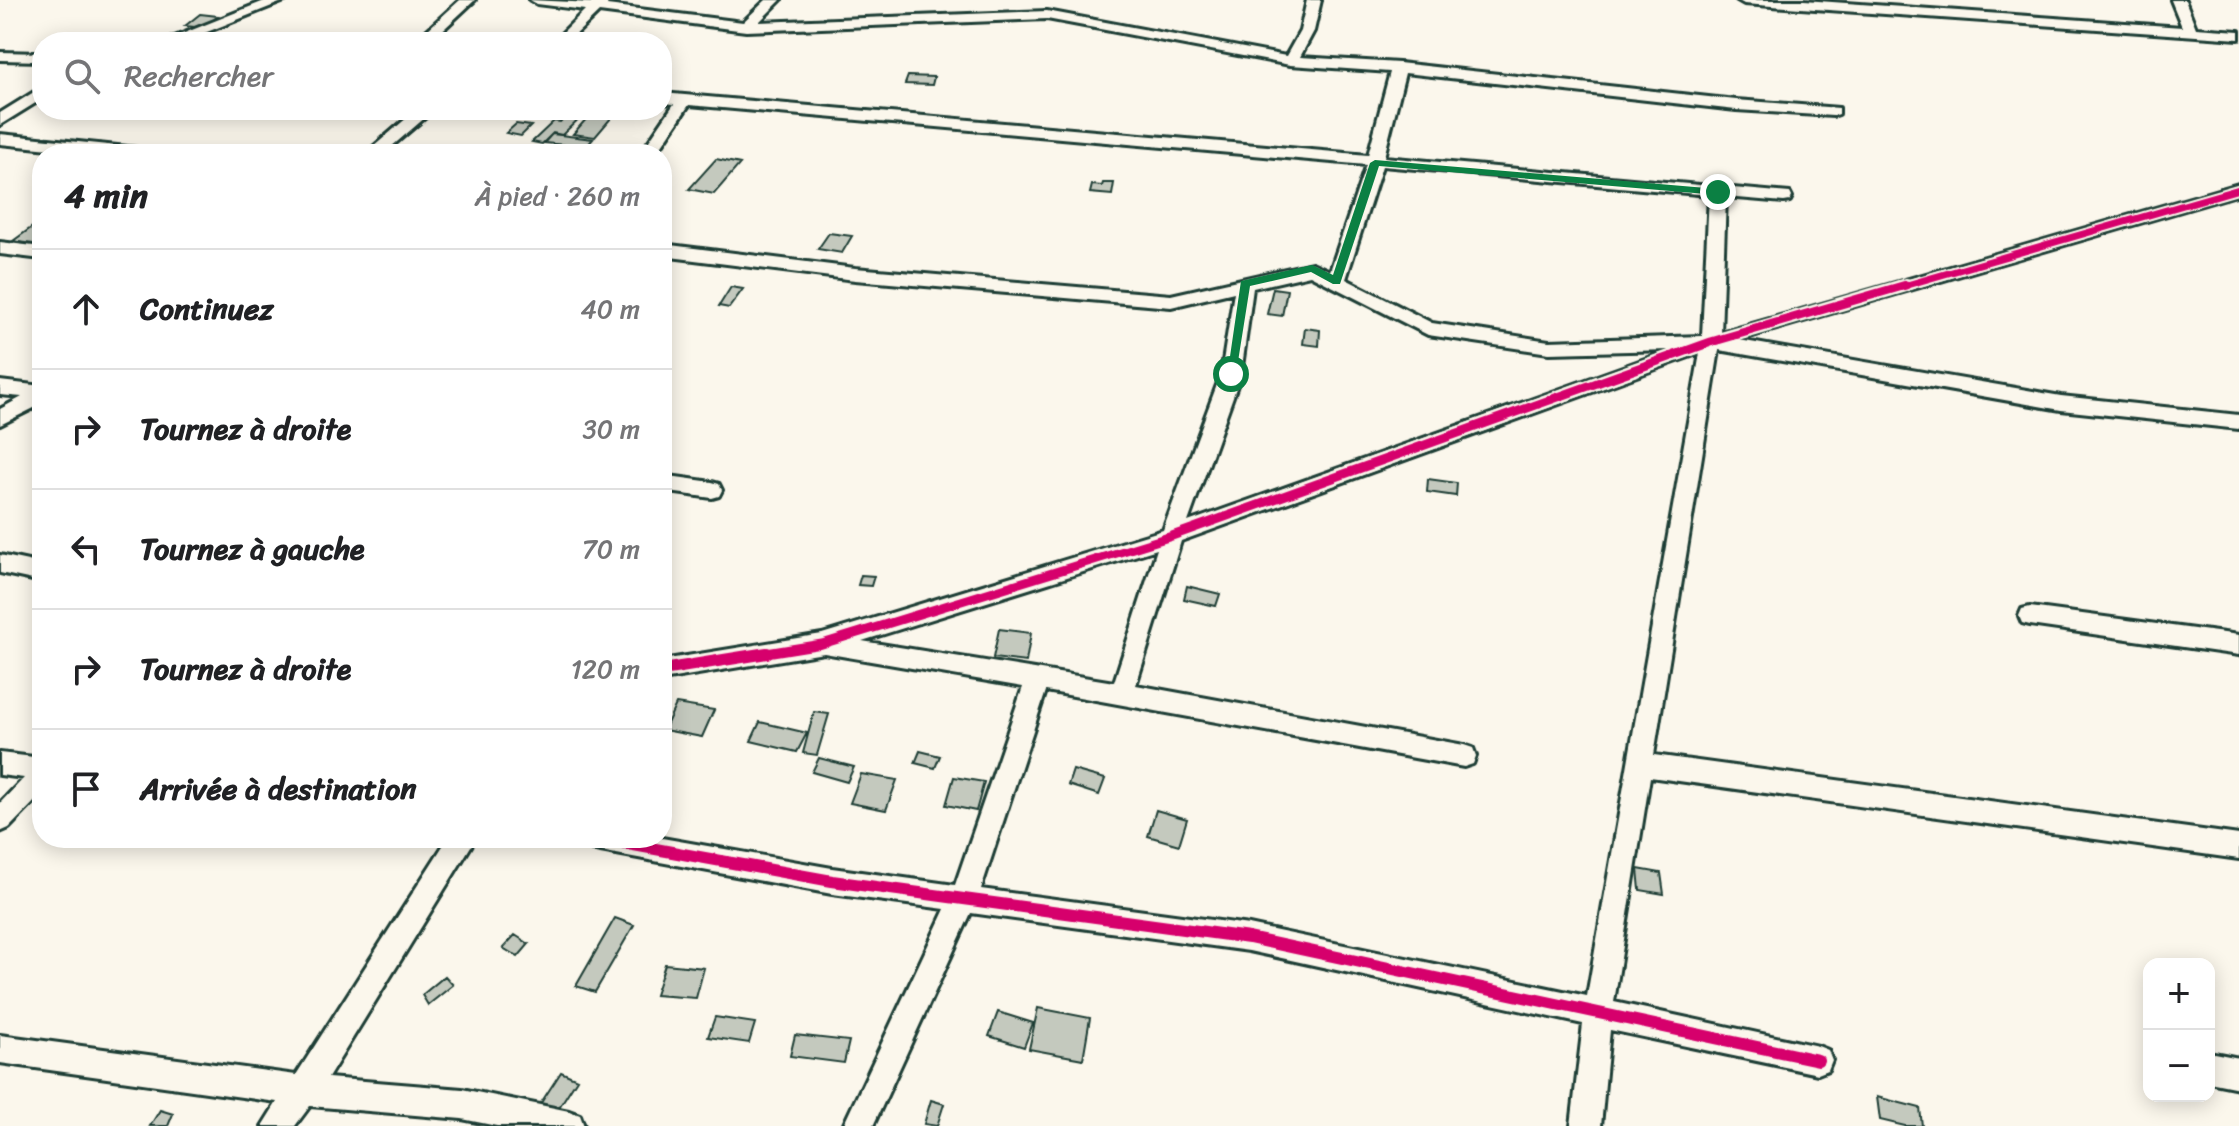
<!DOCTYPE html>
<html lang="fr">
<head>
<meta charset="utf-8">
<style>
	body { margin:0; font-family:Sriracha,sans-serif; background:#f2f2f2; color:#202124 }
	.controls { position:absolute; right:24px; bottom:24px; display:grid; overflow:hidden; border-radius:16px; box-shadow:0 4px 20px #0003 }
	.controls button { width:72px; height:72px; display:grid; place-items:center; padding:0; border:0; border-bottom:2px solid #e0e0e0; background:#fff; color:#202124; font:40px sans-serif }
	.stop { position:absolute; width:24px; height:24px; margin:-18px; border:6px solid #0b8043; border-radius:50%; background:#fff }
	.stop.end { background:#0b8043; border-color:#fff; box-shadow:0 2px 8px #0008 }
	.list { margin:0; padding:0; list-style:none }
	h2 { display:flex; justify-content:space-between; align-items:center; height:104px; margin:0; padding:0 32px; font-size:34px }
	h2 small { font-size:26px; font-weight:400; color:#757577 }
	.list li { display:grid; grid-template-columns:52px 1fr auto; gap:24px; align-items:center; box-sizing:border-box; height:120px; padding:0 32px; border-top:2px solid #e0e0e0 }
	.list b { display:block; font-size:30px; white-space:nowrap }
	.list em { font-size:26px; font-style:normal; color:#757577 }
	.icon { flex:none; width:44px; height:44px; fill:none; stroke:currentColor; stroke-width:2; stroke-linecap:round; stroke-linejoin:round }
	.map { position:relative; flex:none; width:2239px; height:1126px; overflow:hidden }
	.search { position:absolute; background:#fff; box-shadow:0 4px 20px #0003; left:32px; top:32px; width:640px; height:88px; display:flex; align-items:center; gap:20px; box-sizing:border-box; padding:0 28px; border-radius:32px; color:#757577; font-size:30px }
	.panel { position:absolute; background:#fff; box-shadow:0 4px 20px #0003; left:32px; top:144px; width:640px; height:704px; border-radius:32px }
	.map>svg:first-child { display:block }
	.building { fill:#c4c9be; stroke:#1f3d34; stroke-width:2 }
	.lines { fill:none; stroke-linecap:round; stroke-linejoin:round }
	.street-casing { stroke:#1f3d34; stroke-width:6 }
	.street { fill:#fbf7ec; fill-rule:evenodd }
	.cycleway-far2-casing { stroke:#fbf7ec; stroke-width:11 }
	.cycleway-far1-casing { stroke:#fbf7ec; stroke-width:14 }
	.cycleway-casing { stroke:#fbf7ec; stroke-width:17 }
	.cycleway-far2 { stroke:#d6006c; stroke-width:7 }
	.cycleway-far1 { stroke:#d6006c; stroke-width:9 }
	.cycleway { stroke:#d6006c; stroke-width:12 }
	.route { fill:#0b8043 }
</style>
</head>
<body>
<div class="map">
<svg width="2239" height="1126" viewBox="0 0 2239 1126">
	<rect width="100%" height="100%" fill="#fbf7ec"/>
	<filter id="ink" filterUnits="userSpaceOnUse"><feTurbulence type="fractalNoise" baseFrequency=".0125" numOctaves="2"/><feDisplacementMap in="SourceGraphic" scale="16" xChannelSelector="R" yChannelSelector="G"/><feConvolveMatrix kernelMatrix="1 2 1 2 8 2 1 2 1" color-interpolation-filters="sRGB"/></filter>
	<g filter="url(#ink)">
		<path class="building" d="M200 14 218 16 204 28 185 26Z
			M908 76 934 77 932 85 905 84Z
			M573 110H588L562 135 553 133 542 144 532 142 554 121 560 122Z
			M594 110H618L595 137 573 134Z
			M516 124 531 126 521 136 506 133Z
			M552 134 593 139 586 147 544 143Z
			M602 148 633 151 631 154H597Z
			M716 159 740 164 714 194 689 189Z
			M1103 183H1114L1112 195 1090 193 1092 185 1102 186Z
			M42 220V242L37 246 13 241Z
			M829 233 852 236 842 253 818 249Z
			M731 287 743 289 729 308 719 306Z
			M1273 288 1287 290 1282 316 1267 314Z
			M1305 328 1320 330 1319 346 1303 344Z
			M1428 479 1457 483 1456 496 1427 492Z
			M861 575 874 576 871 586 858 585Z
			M1187 586 1220 594 1216 606 1184 599Z
			M999 629 1031 633 1026 662 993 658Z
			M676 704 714 710 702 737 664 730Z
			M814 712 829 714 817 755 803 753Z
			M760 722 807 733 797 752 751 741Z
			M920 751 940 756 935 768 915 763Z
			M819 758 854 767 847 782 812 772Z
			M1073 770 1105 779 1099 795 1068 785Z
			M861 774 897 780 886 810 850 803Z
			M954 777 984 782 976 811 946 805Z
			M1156 810 1187 819 1179 845 1148 836Z
			M1638 869 1661 873 1664 894 1640 890Z
			M615 918 634 925 595 992 576 986Z
			M515 935 529 944 518 957 503 948Z
			M665 964 704 968 696 998 655 995Z
			M445 976 453 985 428 1005 422 995Z
			M1038 1008 1090 1018 1083 1059 1029 1049Z
			M998 1012 1033 1023 1024 1047 989 1036Z
			M715 1017 755 1023 749 1043 708 1037Z
			M795 1035 849 1041 844 1063 790 1056Z
			M561 1072 577 1079 551 1120 535 1112Z
			M1877 1097 1920 1108 1922 1126H1905L1880 1120Z
			M931 1100 944 1104 937 1126 924 1124Z
			M160 1110 173 1114 168 1126H150Z"/>
		<g class="lines">
			<g class="street-casing">
				<path id="street" d="M267 0H287L182 42H162Z
					M460 0H475L430 42H414Z
					M530 0 593 3 609 0 607 5 743 22 766 0H781L759 22 1047 11 1286 56 1300 31 1307 0H1321L1314 31 1300 57 1399 63 1736 100 1839 108V114L1833 116 1736 110 1405 73 1384 157 1790 193 1792 197 1790 201 1784 202 1726 197 1721 333 2239 184V194L1739 340 2061 396 2239 415V429L2061 410 1719 350 1654 755 2239 835V859L1650 777 1614 1002 1818 1046 1828 1050 1832 1060 1828 1070 1818 1074 1610 1030 1601 1126H1571L1583 1024 1249 951 971 913 873 1126H843L945 909 832 894 595 850 586 846 582 838H662L832 868 955 885 1023 687 824 653 662 680V660L822 634 1163 530 1221 374 1234 292 1171 307 855 280 662 256V244L855 268 1171 295 1312 263 1330 271 1366 165 689 105 656 154H640L674 104 662 103V93L1368 155 1390 72 1290 65 1047 19 746 31 599 12 568 42H553L585 10 537 4ZM1382 166 1709 195 1702 336 1549 341 1432 323 1346 279ZM1310 275 1428 335 1549 353 1670 350 1188 522 1241 374 1253 288ZM1700 353 1587 996 1249 925 981 889 1046 691 1464 767 1473 764 1476 756 1473 748 1464 745 1136 685 1181 541ZM1157 549 1114 682 862 641Z
					M1737 0H1804L2182 27 2171 0H2185L2196 28 2239 31V39L1744 4Z
					M0 52 42 53V61L0 60Z
					M42 87V99L0 125V113Z
					M416 110H434L383 154H365Z
					M0 134 147 149 155 154H99L0 144Z
					M0 242 42 247V259L0 254Z
					M0 381 42 386V404L0 425V409L22 397 0 395Z
					M662 475 712 482 719 484 722 490 719 496 712 498 662 491Z
					M0 555 42 564V582L0 573Z
					M2030 607 2239 635V655L2030 625 2022 623 2019 616 2022 609Z
					M0 753 42 758V794L9 828 0 832V803L24 778 0 775Z
					M448 838H476L328 1078 462 1089 569 1111 580 1115 584 1126H497L462 1119 310 1106 295 1126H262L277 1102 0 1063V1035L296 1075Z
					M2209 1052 2239 1058V1088L2209 1082Z"/>
			</g>
			<use href="#street" class="street"/>
			<g class="cycleway-far2-casing">
				<path id="cycleway-far2" d="M1900 287 2239 189"/>
			</g>
			<g class="cycleway-far1-casing">
				<path id="cycleway-far1" d="M754 655 822 644 1172 536 1711 342 1906 285"/>
			</g>
			<g class="cycleway-casing">
				<path id="cycleway" d="M662 670 767 653
					M595 838 832 881 1249 938 1818 1060"/>
			</g>
			<use href="#cycleway-far2" class="cycleway-far2"/>
			<use href="#cycleway-far1" class="cycleway-far1"/>
			<use href="#cycleway" class="cycleway"/>
		</g>
	</g>
	<path class="route" d="M1375 160 1718 189 1723 192 1718 195 1379 166 1340 284H1333L1311 272 1250 286 1236 374 1227 377 1241 281 1312 265 1333 275 1370 163Z"/>
</svg>
<div class="controls">
<button>+</button>
<button>−</button>
</div>
<div class="stop" style="left:1231px;top:374px"></div>
<div class="stop end" style="left:1718px;top:192px"></div>
<div class="search"><svg class="icon" aria-label="search" viewBox="0 0 24 24"><circle cx="10" cy="10" r="6"/><path d="M15 15l6 6"/></svg>Rechercher</div>
<section class="panel">
<h2>4 min<small>À pied · 260 m</small></h2>
<ul class="list">
<li><svg class="icon" aria-label="ahead" viewBox="0 0 24 24"><path d="M12 20V5M6 11l6-6 6 6"/></svg><div><b>Continuez</b></div><em>40 m</em></li>
<li><svg class="icon" aria-label="right" viewBox="0 0 24 24"><path d="M7 20v-9h11M14 6l5 5-5 5"/></svg><div><b>Tournez à droite</b></div><em>30 m</em></li>
<li><svg class="icon" aria-label="left" viewBox="0 0 24 24"><path d="M17 20v-9H6M10 6l-5 5 5 5"/></svg><div><b>Tournez à gauche</b></div><em>70 m</em></li>
<li><svg class="icon" aria-label="right" viewBox="0 0 24 24"><path d="M7 20v-9h11M14 6l5 5-5 5"/></svg><div><b>Tournez à droite</b></div><em>120 m</em></li>
<li><svg class="icon" aria-label="arrive" viewBox="0 0 24 24"><path d="M6 21V4h12l-3 4 3 4H6"/></svg><div><b>Arrivée à destination</b></div></li>
</ul>
</section>
</div>
</body>
</html>
